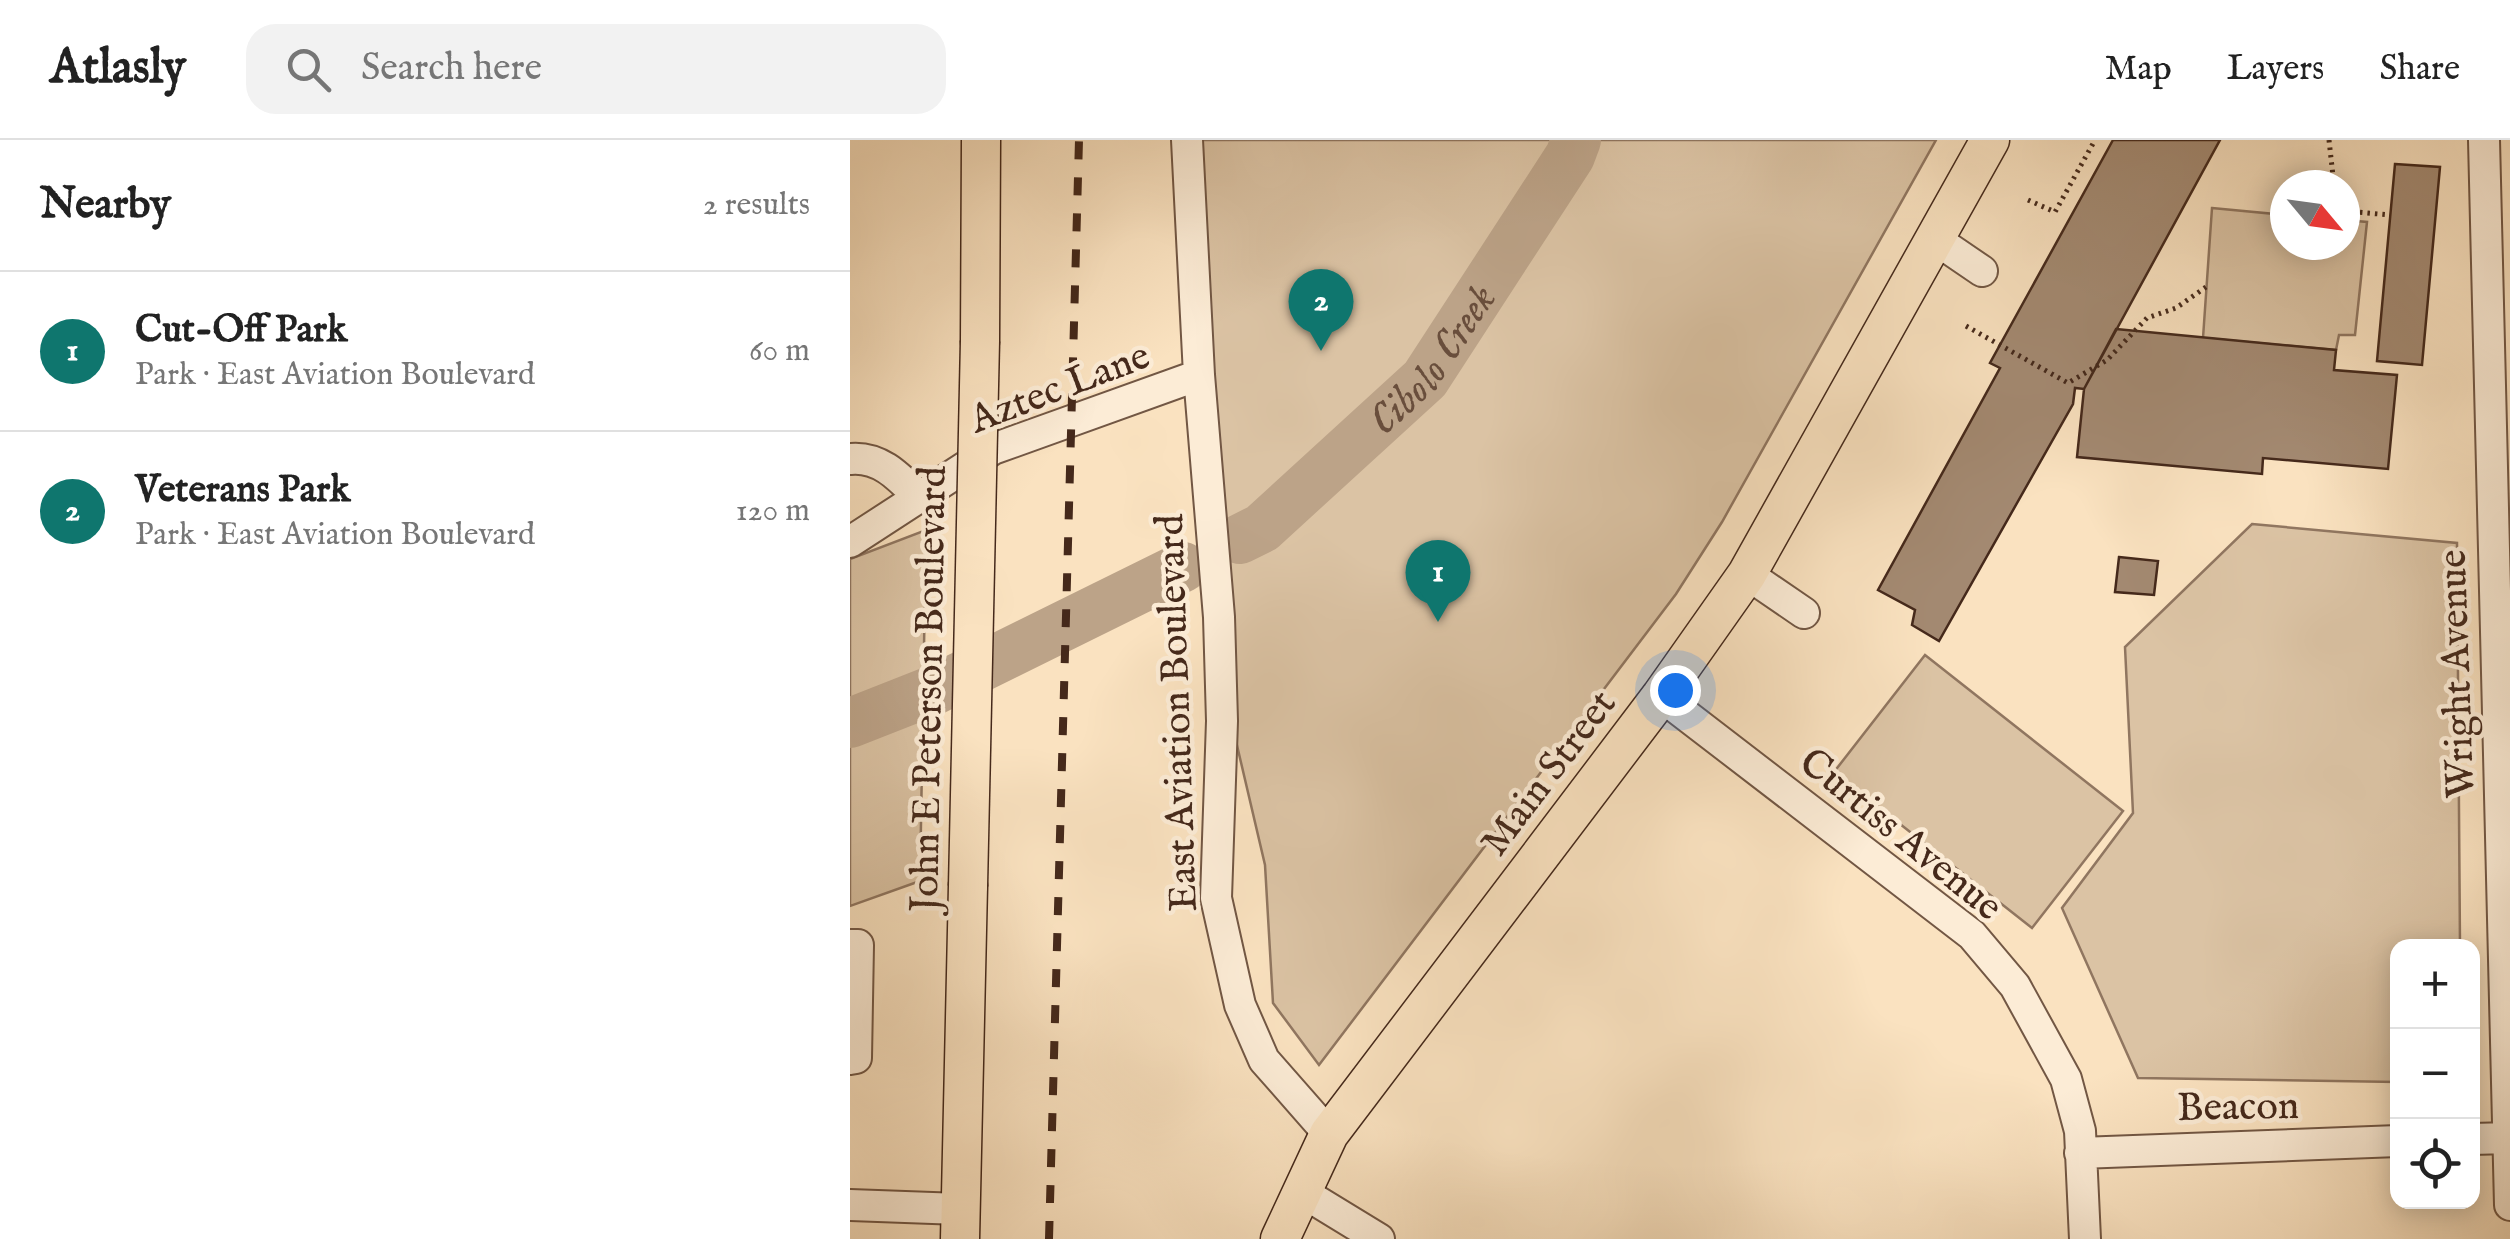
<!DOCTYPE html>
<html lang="en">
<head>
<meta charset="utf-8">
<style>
	body { margin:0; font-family:"IM FELL English",serif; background:#f2f2f2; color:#222 }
	.controls { position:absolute; right:30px; bottom:30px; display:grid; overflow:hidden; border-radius:20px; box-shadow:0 5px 25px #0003 }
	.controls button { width:90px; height:90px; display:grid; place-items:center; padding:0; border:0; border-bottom:2px solid #e0e0e0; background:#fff; color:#222; font:50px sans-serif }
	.compass { position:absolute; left:1420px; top:30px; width:90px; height:90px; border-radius:50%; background:#fff; box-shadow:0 5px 25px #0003; rotate:119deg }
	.you { position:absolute; left:825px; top:550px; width:35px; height:35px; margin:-25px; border:8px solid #fff; border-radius:50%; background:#1a73e8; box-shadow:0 0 0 15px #1a73e833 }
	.badge { display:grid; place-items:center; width:65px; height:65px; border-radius:50%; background:#0f766e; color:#fff; font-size:32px; font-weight:700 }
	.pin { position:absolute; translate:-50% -82px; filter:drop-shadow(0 2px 5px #0008) }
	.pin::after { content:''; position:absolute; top:52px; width:35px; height:30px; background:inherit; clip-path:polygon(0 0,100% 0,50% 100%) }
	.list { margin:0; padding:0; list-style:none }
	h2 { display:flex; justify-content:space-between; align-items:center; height:130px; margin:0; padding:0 40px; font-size:42px }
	h2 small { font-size:32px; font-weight:400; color:#767676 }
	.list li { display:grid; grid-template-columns:65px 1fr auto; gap:30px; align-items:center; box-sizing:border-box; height:160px; padding:0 40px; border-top:2px solid #e0e0e0 }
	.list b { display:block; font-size:38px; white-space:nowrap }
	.list p { margin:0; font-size:32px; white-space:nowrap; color:#767676 }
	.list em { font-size:32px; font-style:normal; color:#767676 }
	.icon { flex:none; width:55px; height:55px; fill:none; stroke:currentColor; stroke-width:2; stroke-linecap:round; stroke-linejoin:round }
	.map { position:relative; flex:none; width:1660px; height:1099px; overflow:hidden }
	header { display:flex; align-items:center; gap:60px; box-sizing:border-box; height:140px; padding:0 50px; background:#fff; border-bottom:2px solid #e0e0e0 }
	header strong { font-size:48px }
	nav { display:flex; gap:55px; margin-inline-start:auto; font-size:35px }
	.search { width:700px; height:90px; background:#f2f2f2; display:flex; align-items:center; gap:25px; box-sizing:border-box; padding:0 35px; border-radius:30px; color:#767676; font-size:38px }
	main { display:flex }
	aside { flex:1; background:#fff }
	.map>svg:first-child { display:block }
	.green { fill:#dbc3a4; stroke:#907660; stroke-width:2.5 }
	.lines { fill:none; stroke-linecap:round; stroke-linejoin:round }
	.river { stroke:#bca388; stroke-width:50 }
	.building { fill:#a38971; stroke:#45291b; stroke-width:2.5 }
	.minor-casing { stroke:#725744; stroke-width:34 }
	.major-casing { stroke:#45291b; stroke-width:41 }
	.path { stroke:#45291b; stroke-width:5; stroke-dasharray:2.5 5; stroke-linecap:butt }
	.minor { stroke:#fcecd6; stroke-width:30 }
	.major { stroke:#fae2c0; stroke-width:38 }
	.rail { stroke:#45291b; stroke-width:8; stroke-dasharray:18 18; stroke-linecap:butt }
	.major-bridge-casing { stroke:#45291b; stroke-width:41; stroke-linecap:butt }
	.major-bridge { stroke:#fae2c0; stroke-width:38 }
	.labels { text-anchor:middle; stroke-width:9; stroke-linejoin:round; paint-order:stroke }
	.street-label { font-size:40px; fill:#45291b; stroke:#fcecd6 }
	.water-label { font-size:42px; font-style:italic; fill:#694e3c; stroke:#fcecd6 }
</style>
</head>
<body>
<header>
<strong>Atlasly</strong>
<div class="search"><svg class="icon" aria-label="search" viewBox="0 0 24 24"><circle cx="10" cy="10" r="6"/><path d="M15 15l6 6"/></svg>Search here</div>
<nav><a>Map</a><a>Layers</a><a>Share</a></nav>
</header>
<main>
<aside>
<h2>Nearby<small>2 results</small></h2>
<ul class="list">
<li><span class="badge">1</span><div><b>Cut-Off Park</b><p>Park · East Aviation Boulevard</p></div><em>60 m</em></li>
<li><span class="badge">2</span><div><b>Veterans Park</b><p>Park · East Aviation Boulevard</p></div><em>120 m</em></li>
</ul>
</aside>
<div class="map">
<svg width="1660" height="1099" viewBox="0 0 1660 1099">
	<rect width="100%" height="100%" fill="#fae2c0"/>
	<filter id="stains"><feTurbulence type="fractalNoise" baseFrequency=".002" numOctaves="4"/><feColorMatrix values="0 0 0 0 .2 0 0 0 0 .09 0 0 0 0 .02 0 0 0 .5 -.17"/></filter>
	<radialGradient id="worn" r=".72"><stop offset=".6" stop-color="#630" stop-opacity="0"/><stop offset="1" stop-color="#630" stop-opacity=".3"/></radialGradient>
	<path class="green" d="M337 0H1086L872 382 826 454 469 925 423 863 415 725 371 537Z
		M1362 68 1435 75V105H1495V80L1517 82 1505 195H1489L1486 210 1353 198Z
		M1402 384 1607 403 1610 806H1548L1547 942 1288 938 1212 768 1283 673 1275 507Z
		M76 390 70 741 0 766V419Z
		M1075 515 1273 671 1182 788 984 632Z"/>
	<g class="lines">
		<g class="river">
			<path id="s1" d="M390 399 412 388 575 239 720 16 726 0"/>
			<path d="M0 583 84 550 333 427"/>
		</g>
	</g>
	<path class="building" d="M1263 0H1370L1234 249 1225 248 1223 264 1089 501 1062 485 1065 470 1028 450 1150 228 1140 223Z
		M1545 24 1590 27 1572 225 1527 221Z
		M1266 189 1486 210 1484 230 1547 235 1538 329 1413 318 1412 334 1227 317 1234 249Z
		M1269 417 1308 421 1304 455 1265 452Z"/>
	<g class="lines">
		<g class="minor-casing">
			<path id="minor" d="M337 0 349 235 369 477 372 581 366 758 390 865 414 920 479 994
				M1634 0 1660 1065
				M1085 99 1132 131
				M0 319C30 316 49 337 69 357
				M0 402 143 309 349 235
				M897 434 954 473
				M811 556 1122 795 1165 846 1216 939 1230 991 1235 1099
				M0 805H8L6 918 0 919
				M1622 999 1660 998
				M1230 1013 1548 1001
				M452 1052 529 1099
				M0 1065 110 1069"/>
		</g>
		<g class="major-casing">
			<path id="major" d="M130 201 131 0
				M110 1099 118 746
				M430 1099 479 994 811 556 897 434 1140 0"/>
		</g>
		<path class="path" d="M1479 0 1484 45
			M1178 60 1205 72 1245 0
			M1495 71 1540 75
			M1116 186 1218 243 1257 220 1297 178 1326 168 1356 147"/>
		<use href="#minor" class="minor"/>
		<use href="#major" class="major"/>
		<path class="rail" d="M199 1099 229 0"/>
		<g class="major-bridge-casing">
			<path id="major-bridge" d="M118 746 130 201"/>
		</g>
		<use href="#major-bridge" class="major-bridge"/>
	</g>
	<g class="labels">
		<g class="street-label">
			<text transform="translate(209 246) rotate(-21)" y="14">Aztec Lane</text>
			<text transform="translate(1605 534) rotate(-92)" y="14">Wright Avenue</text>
			<text transform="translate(77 549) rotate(-89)" y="14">John E Peterson Boulevard</text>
			<text transform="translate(325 573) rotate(-92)" y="14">East Aviation Boulevard</text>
			<text transform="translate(697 632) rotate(-53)" y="14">Main Street</text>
			<text transform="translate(1052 693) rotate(39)" y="14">Curtiss Avenue</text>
			<text transform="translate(1388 965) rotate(-1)" y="14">Beacon</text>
		</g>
		<g class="water-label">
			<text dy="15" stroke="none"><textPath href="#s1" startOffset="265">Cibolo Creek</textPath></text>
		</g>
	</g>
	<rect width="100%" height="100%" filter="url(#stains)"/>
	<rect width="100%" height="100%" fill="url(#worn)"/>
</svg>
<div class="controls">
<button>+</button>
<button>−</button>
<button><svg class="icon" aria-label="locate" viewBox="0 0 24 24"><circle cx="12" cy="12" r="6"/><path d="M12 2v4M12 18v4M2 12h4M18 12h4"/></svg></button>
</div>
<svg class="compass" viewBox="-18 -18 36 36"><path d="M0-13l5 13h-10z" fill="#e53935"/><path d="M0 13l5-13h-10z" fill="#767676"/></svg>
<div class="you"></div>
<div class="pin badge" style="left:588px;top:482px">1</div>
<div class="pin badge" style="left:471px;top:211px">2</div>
</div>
</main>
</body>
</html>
